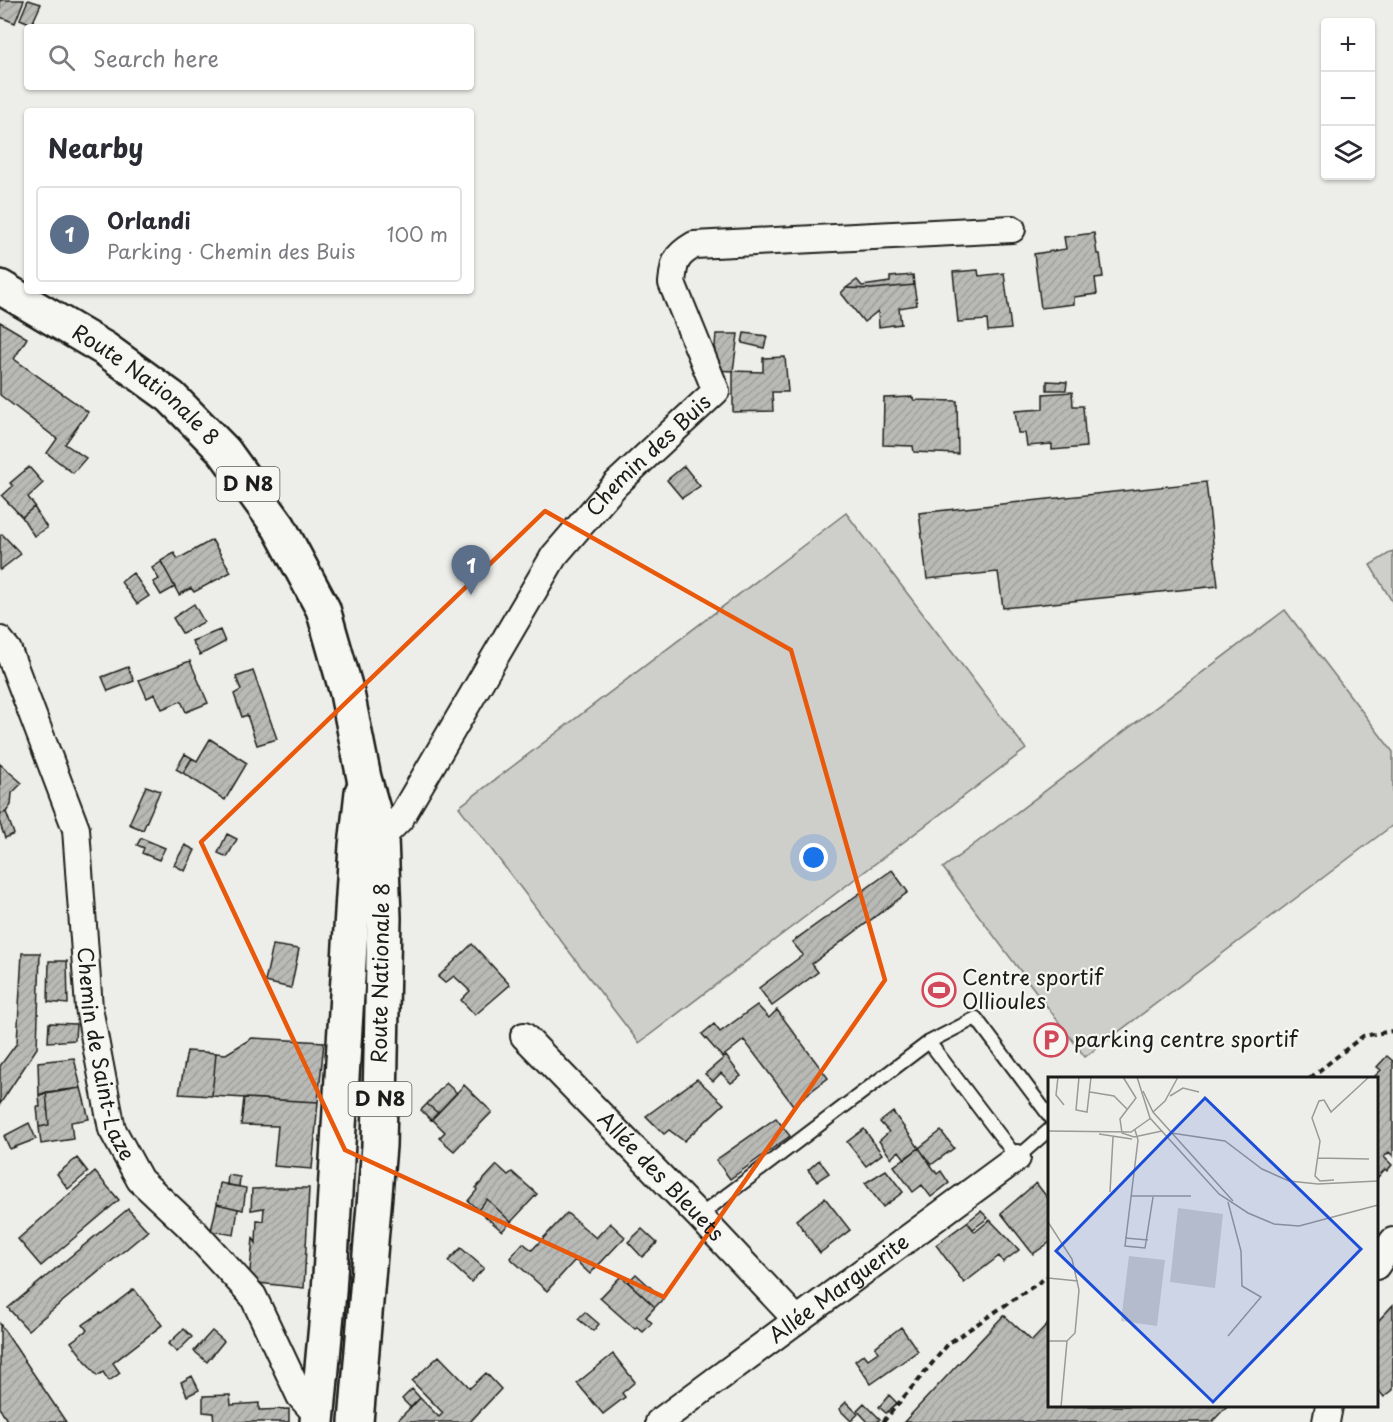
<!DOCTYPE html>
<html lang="en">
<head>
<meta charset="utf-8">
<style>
	body { margin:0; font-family:"Playpen Sans",sans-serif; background:#f2f2f3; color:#2b2b33 }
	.controls { position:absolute; right:18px; top:18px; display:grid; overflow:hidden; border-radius:6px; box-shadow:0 2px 4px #0004 }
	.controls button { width:54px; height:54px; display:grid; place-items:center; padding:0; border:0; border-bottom:2px solid #e1e1e2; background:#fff; color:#2b2b33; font:30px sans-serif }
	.you { position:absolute; left:814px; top:858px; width:21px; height:21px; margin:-15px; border:4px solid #fff; border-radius:50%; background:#1a73e8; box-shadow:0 0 0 9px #1a73e833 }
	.badge { display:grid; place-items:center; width:39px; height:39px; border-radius:50%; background:#d1495b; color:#fff; font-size:20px; font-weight:700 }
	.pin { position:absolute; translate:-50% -50px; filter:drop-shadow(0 2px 3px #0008) }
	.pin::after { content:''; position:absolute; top:32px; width:21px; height:18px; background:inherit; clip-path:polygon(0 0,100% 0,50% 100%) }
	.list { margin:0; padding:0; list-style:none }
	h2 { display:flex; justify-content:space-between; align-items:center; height:78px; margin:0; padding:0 24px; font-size:26px }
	h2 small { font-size:20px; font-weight:400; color:#7c7c81 }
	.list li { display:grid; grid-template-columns:39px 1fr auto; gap:18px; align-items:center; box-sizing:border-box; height:96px; margin:0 12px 12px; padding:0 12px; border:2px solid #e1e1e2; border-radius:6px }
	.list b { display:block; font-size:22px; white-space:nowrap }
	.list p { margin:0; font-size:20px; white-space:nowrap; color:#7c7c81 }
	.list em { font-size:20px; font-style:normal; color:#7c7c81 }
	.icon { flex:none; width:33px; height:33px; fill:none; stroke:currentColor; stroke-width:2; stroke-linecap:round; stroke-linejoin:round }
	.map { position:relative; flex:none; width:1393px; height:1422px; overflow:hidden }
	.search { position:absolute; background:#fff; box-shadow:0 2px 4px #0004; left:24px; top:24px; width:450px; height:66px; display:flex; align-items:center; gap:15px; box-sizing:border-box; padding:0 21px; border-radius:6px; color:#7c7c81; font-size:22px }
	.panel { position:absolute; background:#fff; box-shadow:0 2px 4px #0004; left:24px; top:108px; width:450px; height:186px; border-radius:6px }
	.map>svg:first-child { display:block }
	.green { fill:#cececb; stroke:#757574; stroke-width:1.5 }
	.building { fill:url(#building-hatch); stroke:#1c1c1c; stroke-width:1.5 }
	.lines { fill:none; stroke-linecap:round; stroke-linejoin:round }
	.service-casing { stroke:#1c1c1c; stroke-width:16 }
	.minor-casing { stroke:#1c1c1c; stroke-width:30 }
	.primary-casing { stroke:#1c1c1c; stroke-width:38 }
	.path { stroke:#1c1c1c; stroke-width:4; stroke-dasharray:6 4.5; stroke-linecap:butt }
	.service { stroke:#f6f6f2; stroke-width:12 }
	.minor { stroke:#f6f6f2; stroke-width:26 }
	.primary { stroke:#f6f6f2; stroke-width:33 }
	.marked { fill:none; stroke:#e8590c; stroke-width:4.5; stroke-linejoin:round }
	.labels { text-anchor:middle; stroke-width:4.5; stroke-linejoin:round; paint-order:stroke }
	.shield { fill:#f6f6f2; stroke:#5d5d5c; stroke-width:1.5 }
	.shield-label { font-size:20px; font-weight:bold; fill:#1c1c1c }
	.street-label { font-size:21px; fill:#1c1c1c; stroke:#f6f6f2 }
	.poi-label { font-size:21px; fill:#1c1c1c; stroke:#f6f6f2; text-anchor:start }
	.inset-road { fill:none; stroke:#999997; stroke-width:1.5 }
	.view { fill:#1d4ed8; fill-opacity:0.15; stroke:#1d4ed8; stroke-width:3 }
	.inset-edge { fill:none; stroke:#1c1c1c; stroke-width:3 }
</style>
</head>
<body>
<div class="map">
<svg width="1393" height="1422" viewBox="0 0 1393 1422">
	<defs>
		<pattern id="building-hatch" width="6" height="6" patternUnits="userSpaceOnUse" patternTransform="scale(1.5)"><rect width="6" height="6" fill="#b9b9b6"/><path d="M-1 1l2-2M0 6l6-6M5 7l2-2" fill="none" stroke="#9e9e9c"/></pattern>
	</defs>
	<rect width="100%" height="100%" fill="#edede9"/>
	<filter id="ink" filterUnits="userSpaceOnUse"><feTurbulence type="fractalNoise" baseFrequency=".0167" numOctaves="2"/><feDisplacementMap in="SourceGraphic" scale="12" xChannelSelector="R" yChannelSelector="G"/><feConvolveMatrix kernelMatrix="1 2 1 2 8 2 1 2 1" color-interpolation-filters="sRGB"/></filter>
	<g filter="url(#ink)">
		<path class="green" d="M846 513 1026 749 639 1043 459 807Z
			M1393 551V603L1370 565Z
			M1285 610 1393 752V825L1085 1057 943 868Z"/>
		<path class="building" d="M0 0H24L15 23 0 17Z
			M28 0 41 4 32 24 20 19Z
			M1094 233 1097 254H1100L1103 277 1095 278 1097 294 1074 297V304L1041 308 1034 254 1066 249 1064 237Z
			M978 270 979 276 1004 273 1011 329 988 331 987 320 958 322 953 272Z
			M913 275 914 285 872 289 846 288 857 280 862 286 890 282V277Z
			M914 285 917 305 899 308 901 324 879 327 878 311 864 322 841 293 846 288 872 289Z
			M0 322 27 338 14 359 88 412 65 444 86 458 73 473 47 453 57 439 0 395Z
			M744 333 767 336 764 348 742 343Z
			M716 334H738L733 371 713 370Z
			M785 357 788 392H772L773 411 733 412V371L763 372V358Z
			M1047 381 1067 382 1066 390H1047Z
			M1072 392 1073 406H1083L1086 447 1052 450V444L1027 446 1025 433H1018L1015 411 1043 409V394Z
			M912 397 914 400 957 401 958 454 914 452 913 446 883 445 884 398Z
			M684 466 700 486 682 498 667 480Z
			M29 467 43 483 28 497 35 506 22 517 2 496 13 486 10 483Z
			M1206 482 1218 586 1003 608 998 572 927 579 919 513Z
			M34 507 47 528 34 536 22 517Z
			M2 534 21 554 0 570V536Z
			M212 540 231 572 194 592 191 588 179 595 161 561 174 553 178 559Z
			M161 562 175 587 161 595 153 582 159 579 152 568Z
			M133 573 149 596 137 604 121 582Z
			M194 604 204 622 182 633 173 618Z
			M220 630 225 642 200 655 192 641Z
			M190 661 208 703 186 712 181 701 162 709 155 694 147 698 139 680Z
			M128 667 134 681 108 691 102 677Z
			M253 671 277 739 257 745 247 715 242 717 234 694 241 690 236 677Z
			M210 739 247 763 225 800 183 773 192 758 197 761Z
			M185 754 192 758 183 773 176 769Z
			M0 764 22 783 12 793 11 805 6 812 0 814Z
			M146 786 160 791 143 830 129 824Z
			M6 812 14 834 5 838 0 824V814Z
			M227 834 237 839 227 857 218 853Z
			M141 838 165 848 159 860 142 853 144 848 137 845Z
			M185 845 195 850 185 871 174 865Z
			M892 870 908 892 812 964 818 972 772 1006 759 988 803 955 792 942Z
			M472 944 510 985 475 1015 461 1000 470 991 454 976 445 983 438 977Z
			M273 945 299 949 291 988 265 982Z
			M22 953H40L37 1048 0 1104V1066L17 1043Z
			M49 961H67L68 1004 48 1002Z
			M757 1005 769 1018 777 1010 828 1078 793 1105 744 1040 722 1057 702 1034 714 1024 720 1032Z
			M49 1023 76 1024 75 1040 48 1042Z
			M252 1038 324 1042 318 1102 212 1096 216 1053 226 1054Z
			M187 1051 216 1053 212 1096 179 1094Z
			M726 1056 741 1076 731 1083 721 1073 713 1081 705 1074Z
			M1387 1056 1393 1061V1156L1389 1152 1384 1157 1392 1165 1387 1171 1385 1169 1377 1178 1376 1078H1373L1381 1070 1377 1067Z
			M74 1058 81 1088 39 1095 38 1062Z
			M697 1079 724 1104 684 1141 669 1130 664 1134 646 1116Z
			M446 1083 457 1093 438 1113 427 1104Z
			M464 1085 492 1112 454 1151 439 1138 445 1132 432 1119Z
			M81 1088 89 1119 71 1122 73 1139 41 1144 39 1127 49 1125 46 1092Z
			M46 1092 49 1125 39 1127 37 1107H40L39 1095Z
			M244 1098 318 1102 312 1169 274 1166 278 1126 241 1125Z
			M427 1104 438 1113 431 1120 421 1110Z
			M893 1112 919 1148 905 1159 899 1151 891 1158 879 1141 889 1132 880 1122Z
			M776 1118 790 1136 730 1179 716 1160Z
			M29 1123 36 1139 10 1149 4 1136Z
			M864 1129 882 1154 866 1166 847 1142Z
			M941 1131 954 1148 931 1165 919 1148Z
			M919 1148 937 1174 941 1171 949 1183 931 1197 922 1185 913 1192 894 1166Z
			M77 1158 88 1172 68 1189 57 1174Z
			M819 1160 829 1173 817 1181 808 1170Z
			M497 1165 508 1175 512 1172 537 1194 511 1222 487 1199 478 1210 468 1201 477 1190 476 1188Z
			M886 1170 903 1192 883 1207 865 1183Z
			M95 1172 119 1200 41 1266 18 1239Z
			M228 1175 240 1177 239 1187 227 1185Z
			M220 1183 246 1188 243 1210 217 1204Z
			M1036 1183 1050 1201V1242L1033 1254 1001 1213Z
			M276 1188H309L304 1288 249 1282 253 1238 256 1243 257 1220 263 1221 264 1208 251 1210 252 1189Z
			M825 1198 850 1230 820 1253 796 1220Z
			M487 1199 511 1222 502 1231 478 1210Z
			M217 1204 238 1209 234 1235 211 1231Z
			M128 1209 148 1231 28 1330 8 1308Z
			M981 1211 988 1218 973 1229 967 1222Z
			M567 1213 596 1238 610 1223 625 1237 590 1274 575 1260 547 1291 510 1258 523 1243 532 1250Z
			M990 1220 1019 1250 1003 1262 999 1256 964 1283 936 1245 967 1222 975 1232Z
			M642 1229 657 1243 642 1257 628 1242Z
			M461 1248 484 1268 471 1282 448 1261Z
			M636 1274 663 1299 655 1307 628 1282Z
			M621 1276 655 1307 646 1317 652 1323 643 1332 637 1327 635 1329 600 1298Z
			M134 1289 162 1325 113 1363 120 1373 109 1381 103 1372 97 1376 71 1342 87 1330 83 1325 100 1313 101 1314Z
			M1393 1305V1390L1384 1397 1376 1387V1323Z
			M585 1312 599 1324 593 1331 578 1319Z
			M1004 1315 1032 1341 1050 1322V1406H1227L1212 1422H904Z
			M0 1324 66 1422H8L0 1409Z
			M901 1327 918 1351 871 1384 855 1361 864 1354 868 1359 878 1352 875 1347Z
			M184 1329 192 1337 177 1352 168 1344Z
			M212 1331 224 1341 207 1362 194 1351Z
			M613 1354 635 1382 622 1393 625 1397 603 1414 577 1383Z
			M439 1356 470 1388 486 1373 501 1389 470 1422H396L420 1398 439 1417 443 1413 412 1381Z
			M192 1376 199 1390 187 1396 181 1382Z
			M412 1389 420 1398 411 1408 402 1399Z
			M230 1395 231 1405 259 1403V1410L289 1409V1422H214L213 1413 203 1412V1396Z
			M889 1395 897 1403 886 1413 879 1407Z
			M846 1402 858 1414 851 1421 839 1409Z
			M864 1403 880 1419 877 1422H868L857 1410Z"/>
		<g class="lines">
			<g class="service-casing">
				<path id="service" d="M929 1042 1017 1158 1050 1129
					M699 1216 929 1042 976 1018 1050 1117"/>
			</g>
			<g class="minor-casing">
				<g id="minor">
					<path id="s1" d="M0 640 8 650 76 829 89 1008 112 1129 140 1180 187 1224 253 1296 300 1396 318 1416"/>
					<path id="s2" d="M381 838 400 819 554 556 616 484 716 391 672 283C674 262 675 256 694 245L1012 229"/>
					<path id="s3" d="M524 1036 699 1216 797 1320"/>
					<path d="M1376 1266 1393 1241"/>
					<path id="s4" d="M659 1422 1017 1158"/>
					<path d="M1326 1422 1329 1406"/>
				</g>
			</g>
			<g class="primary-casing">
				<g id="primary">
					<path id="s5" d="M0 287 105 349 171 397 224 451 279 527 323 609 347 693 364 778 381 838 384 918 379 1146 356 1422"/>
					<path d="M317 1422 329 1292 356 846 362 792"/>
				</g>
			</g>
			<path class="path" d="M1310 1078 1363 1036 1393 1031
				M883 1422 949 1343 1050 1275"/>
			<use href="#service" class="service"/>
			<use href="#minor" class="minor"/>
			<use href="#primary" class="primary"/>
		</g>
	</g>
	<path class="marked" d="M545 511 791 650 885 980 664 1297 345 1150 201 842Z"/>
	<defs>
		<g id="stadium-ring" transform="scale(1.725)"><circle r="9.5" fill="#f6f6f2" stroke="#d1495b" stroke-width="1.5"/><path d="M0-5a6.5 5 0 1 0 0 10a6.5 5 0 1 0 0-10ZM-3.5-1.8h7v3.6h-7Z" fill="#d1495b"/></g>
		<g id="parking-ring" transform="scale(1.725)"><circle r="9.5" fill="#f6f6f2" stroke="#d1495b" stroke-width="1.5"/><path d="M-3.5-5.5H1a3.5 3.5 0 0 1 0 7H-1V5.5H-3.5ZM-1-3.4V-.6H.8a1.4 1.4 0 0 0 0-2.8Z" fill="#d1495b"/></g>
	</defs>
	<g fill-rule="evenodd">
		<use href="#stadium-ring" x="939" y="990"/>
		<use href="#parking-ring" x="1051" y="1040"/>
	</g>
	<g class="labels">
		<g class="shield">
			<rect x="216.5" y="467" width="63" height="34" rx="4.5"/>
			<rect x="348.5" y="1082" width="63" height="34" rx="4.5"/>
		</g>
		<g class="shield-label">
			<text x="248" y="491">D N8</text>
			<text x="380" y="1106">D N8</text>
		</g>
		<g class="street-label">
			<text dy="7" stroke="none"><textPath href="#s5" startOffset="176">Route Nationale 8</textPath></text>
			<text dy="7" stroke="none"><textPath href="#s2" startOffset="470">Chemin des Buis</textPath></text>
			<text transform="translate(381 973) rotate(-89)" y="7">Route Nationale 8</text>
			<text dy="7" stroke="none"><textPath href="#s1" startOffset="432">Chemin de Saint-Laze</textPath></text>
			<text dy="7" stroke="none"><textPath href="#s3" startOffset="196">Allée des Bleuets</textPath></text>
			<text dy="7" stroke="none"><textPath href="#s4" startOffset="224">Allée Marguerite</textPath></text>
		</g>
		<g class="poi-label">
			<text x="962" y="985">Centre sportif<tspan x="962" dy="24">Ollioules</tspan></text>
			<text x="1074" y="1047">parking centre sportif</text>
		</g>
	</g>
	<g transform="translate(1048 1077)">
		<rect width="330" height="330" fill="#edede9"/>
		<path d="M130 131 175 137 167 211 122 205ZM81 179 117 183 109 249 73 244Z" fill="#cececb"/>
		<path class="inset-road" d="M10 0 8 18 16 28M31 0 28 33 39 35 43 0M75 0 88 21 72 42 74 56 86 60 114 54M89 0 102 41 171 117 200 136 226 147 251 149 330 128M95 14 105 35 185 124M42 15 66 19 79 32M122 19 135 11 151 15M105 35 117 24 130 0M87 53 90 63 77 169 97 171 105 120M0 54 83 55 103 41M123 56 177 64 214 92 241 104 270 107 330 104M51 57 84 62M270 81 321 82M286 103 272 104 267 99 272 64 264 41 271 24 276 23 283 35 321 0M62 115 65 60M83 119H143M0 145 24 182 31 213 27 256 19 264 13 330M77 161 100 163M0 201 30 204M180 259 213 220 194 209 193 174 180 125M0 264H19"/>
		<path class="view" d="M157 21 313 172 165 325 8 174Z"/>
		<rect width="330" height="330" class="inset-edge"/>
	</g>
</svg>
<div class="controls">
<button>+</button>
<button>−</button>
<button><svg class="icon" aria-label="layers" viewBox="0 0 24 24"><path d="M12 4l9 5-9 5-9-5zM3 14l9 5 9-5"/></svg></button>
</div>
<div class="you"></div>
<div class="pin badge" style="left:471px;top:595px;background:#5c6f8a">1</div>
<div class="search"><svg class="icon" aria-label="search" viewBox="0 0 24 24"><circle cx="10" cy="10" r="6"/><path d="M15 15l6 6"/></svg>Search here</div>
<section class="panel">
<h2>Nearby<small></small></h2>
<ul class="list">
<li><span class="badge" style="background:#5c6f8a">1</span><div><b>Orlandi</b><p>Parking · Chemin des Buis</p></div><em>100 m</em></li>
</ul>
</section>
</div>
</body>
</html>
